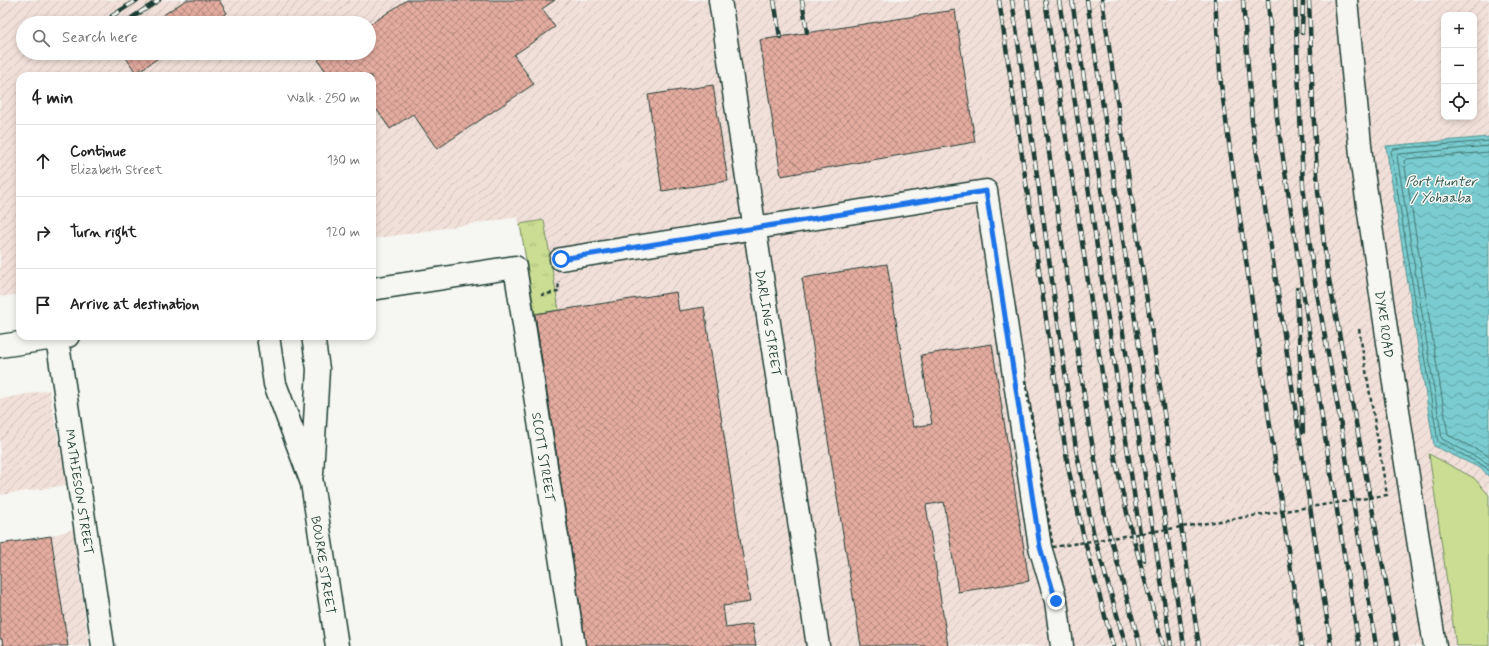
<!DOCTYPE html>
<html lang="en">
<head>
<meta charset="utf-8">
<style>
	body { margin:0; font-family:Mynerve,sans-serif; background:#f2f2f2; color:#222 }
	.controls { position:absolute; right:12px; top:12px; display:grid; overflow:hidden; border-radius:8px; box-shadow:0 2px 6px #0003 }
	.controls button { width:36px; height:36px; display:grid; place-items:center; padding:0; border:0; border-bottom:1px solid #e0e0e0; background:#fff; color:#222; font:20px sans-serif }
	.stop { position:absolute; width:12px; height:12px; margin:-9px; border:3px solid #1a73e8; border-radius:50%; background:#fff }
	.stop.end { background:#1a73e8; border-color:#fff; box-shadow:0 1px 4px #0008 }
	.list { margin:0; padding:0; list-style:none }
	h2 { display:flex; justify-content:space-between; align-items:center; height:52px; margin:0; padding:0 16px; font-size:17px }
	h2 small { font-size:13px; font-weight:400; color:#767676 }
	.list li { display:grid; grid-template-columns:26px 1fr auto; gap:12px; align-items:center; box-sizing:border-box; height:72px; padding:0 16px; border-top:1px solid #e0e0e0 }
	.list b { display:block; font-size:15px; white-space:nowrap }
	.list p { margin:0; font-size:13px; white-space:nowrap; color:#767676 }
	.list em { font-size:13px; font-style:normal; color:#767676 }
	.icon { flex:none; width:22px; height:22px; fill:none; stroke:currentColor; stroke-width:2; stroke-linecap:round; stroke-linejoin:round }
	.map { position:relative; flex:none; width:1489px; height:646px; overflow:hidden }
	.search { position:absolute; background:#fff; box-shadow:0 2px 6px #0003; left:16px; top:16px; width:360px; height:44px; display:flex; align-items:center; gap:10px; box-sizing:border-box; padding:0 14px; border-radius:22px; color:#767676; font-size:15px }
	.panel { position:absolute; background:#fff; box-shadow:0 2px 6px #0003; left:16px; top:72px; width:360px; height:268px; border-radius:12px }
	.map>svg:first-child { display:block }
	.industrial { fill:url(#industrial-furrows); fill-rule:evenodd }
	.grass { fill:url(#grass-tufts); stroke:#748d63 }
	.green { fill:#cadd92; stroke:#748d63 }
	.water { fill:url(#water-waves); stroke:#569392 }
	.lines { fill:none; stroke-linecap:round; stroke-linejoin:round }
	.shore { stroke:#437672; stroke-width:1 }
	.building { fill:url(#building-cross-hatch); stroke:#1f3d34 }
	.minor-casing { stroke:#1f3d34; stroke-width:25 }
	.path { stroke:#1f3d34; stroke-width:2.5; stroke-dasharray:4 3; stroke-linecap:butt }
	.minor { stroke:#f6f6f2; stroke-width:22 }
	.rail-casing { stroke:#1f3d34; stroke-width:4.5 }
	.rail { stroke:#f6f6f2; stroke-width:3; stroke-dasharray:9; stroke-linecap:butt }
	.path-bridge { stroke:#1f3d34; stroke-width:2.5; stroke-dasharray:4 3; stroke-linecap:butt }
	.route { stroke:#1a73e8; stroke-width:5 }
	.labels { text-anchor:middle; stroke-width:3; stroke-linejoin:round; paint-order:stroke }
	.street-label { font-size:13px; fill:#1f3d34; stroke:#f6f6f2 }
	.water-label { font-size:14px; font-style:italic; fill:#315a53; stroke:#f6f6f2 }
</style>
</head>
<body>
<div class="map">
<svg width="1489" height="646" viewBox="0 0 1489 646">
	<defs>
		<pattern id="industrial-furrows" width="10" height="10" patternUnits="userSpaceOnUse"><rect width="10" height="10" fill="#f1e0d9"/><path d="M-1 1l2-2M0 10L10 0M9 11l2-2" fill="none" stroke="#cec1bb"/></pattern>
		<pattern id="grass-tufts" width="24" height="20" patternUnits="userSpaceOnUse"><rect width="24" height="20" fill="#cadd92"/><path d="M3 7l-1-3M5 7V3M7 7l1-3M15 17l-1-3M17 17v-4M19 17l1-3" fill="none" stroke="#adbf7e"/></pattern>
		<pattern id="water-waves" width="16" height="10" patternUnits="userSpaceOnUse"><rect width="16" height="10" fill="#7accd0"/><path d="M0 5q4-4 8 0t8 0" fill="none" stroke="#63a7aa"/></pattern>
		<pattern id="building-cross-hatch" width="8" height="8" patternUnits="userSpaceOnUse"><rect width="8" height="8" fill="#e4ab9f"/><path d="M0 0l8 8M0 8l8-8" fill="none" stroke="#b88c82"/></pattern>
	</defs>
	<rect width="100%" height="100%" fill="#f6f6f2"/>
	<filter id="ink" filterUnits="userSpaceOnUse"><feTurbulence type="fractalNoise" baseFrequency=".025" numOctaves="2"/><feDisplacementMap in="SourceGraphic" scale="8" xChannelSelector="R" yChannelSelector="G"/><feConvolveMatrix kernelMatrix="1 2 1 2 8 2 1 2 1" color-interpolation-filters="sRGB"/></filter>
	<g filter="url(#ink)">
		<path class="industrial" d="M0 0H1489V137L1386 146 1434 445 1482 469 1489 477V646H586L535 314 518 217 372 239V76H20V294L0 297ZM1444 15H1474V117H1444ZM23 23H369V53H23Z
			M49 390 67 485 0 495V399Z
			M73 529 89 646H0V544L51 536Z"/>
		<path class="grass" d="M544 220 559 310 535 314 520 224Z"/>
		<path class="green" d="M1429 454 1474 478 1489 495V646H1456Z"/>
		<path class="water" d="M1489 137V477L1482 469 1434 446 1386 146Z"/>
		<g class="lines">
			<path class="shore" d="M1489 141 1393 149 1391 151 1438 442 1484 466 1489 471
				M1489 146 1399 154 1397 156 1442 439 1489 464
				M1489 152 1406 159 1404 161 1448 435 1489 456"/>
		</g>
		<path class="building" d="M186 0H219L227 13 212 23H151Z
			M407 0H555L542 9 555 27 514 55 534 84 437 149 413 114 390 129 377 110 372 114V76H329L318 60 328 53H369V25Z
			M955 10 975 142 781 176 760 40Z
			M123 53H166L136 73Z
			M713 85 728 181 662 191 648 95Z
			M887 264 913 427 932 424 921 355 992 344 1029 581 958 592 944 502 926 505 948 646H861L802 278Z
			M676 292 679 311 704 307 750 602 723 606 726 628 752 624 756 646H586L535 314Z
			M51 536 68 646H3L2 639H0V544Z"/>
		<g class="lines">
			<g class="minor-casing">
				<path id="minor" d="M720 0 818 646
					M1346 0 1362 165 1404 451 1435 646
					M561 259 986 191 1040 547 1056 601 1062 646
					M372 289 515 267 574 646
					M268 336 275 384 312 483 337 646
					M57 338 103 646
					M0 346 68 336
					M312 474 318 369 313 336"/>
			</g>
			<path class="path" d="M541 295 558 292 559 281"/>
			<use href="#minor" class="minor"/>
			<g class="rail-casing">
				<path id="rail" d="M774 0 780 37
					M802 0 807 32
					M999 0 1068 467 1083 534 1113 646
					M1012 0 1076 449 1094 536 1126 646
					M1027 0 1087 415 1106 521 1140 646
					M1045 0 1115 458 1129 522 1163 646
					M1059 0 1087 180 1144 560
					M1072 0 1171 646
					M1087 0 1184 646
					M1102 0 1199 646
					M1215 0 1221 84 1230 150 1302 646
					M1243 0 1252 121 1331 646
					M1268 0 1277 118 1323 424 1359 646
					M1295 0 1303 185 1313 271 1340 419 1376 646
					M1309 0 1313 106 1318 191 1327 269 1398 646
					M112 16 137 0
					M124 23 159 0
					M1302 33 1303 0
					M1297 289 1303 432"/>
			</g>
			<use href="#rail" class="rail"/>
			<path class="path-bridge" d="M1025 380 1053 547 1387 495 1359 329"/>
		</g>
	</g>
	<g class="lines" filter="url(#ink)">
		<path class="route" d="M561 259 986 191 1040 547 1056 601"/>
	</g>
	<g class="labels">
		<g class="street-label">
			<text transform="translate(769 323) rotate(81)" y="5">DARLING STREET</text>
			<text transform="translate(1385 324) rotate(82)" y="5">DYKE ROAD</text>
			<text transform="translate(544 457) rotate(81)" y="5">SCOTT STREET</text>
			<text transform="translate(80 492) rotate(81)" y="5">MATHIESON STREET</text>
			<text transform="translate(324 565) rotate(81)" y="5">BOURKE STREET</text>
		</g>
		<g class="water-label">
			<text x="1441" y="186">Port Hunter<tspan x="1441" dy="16">/ Yohaaba</tspan></text>
		</g>
	</g>
</svg>
<div class="controls">
<button>+</button>
<button>−</button>
<button><svg class="icon" aria-label="locate" viewBox="0 0 24 24"><circle cx="12" cy="12" r="6"/><path d="M12 2v4M12 18v4M2 12h4M18 12h4"/></svg></button>
</div>
<div class="stop" style="left:561px;top:259px"></div>
<div class="stop end" style="left:1056px;top:601px"></div>
<div class="search"><svg class="icon" aria-label="search" viewBox="0 0 24 24"><circle cx="10" cy="10" r="6"/><path d="M15 15l6 6"/></svg>Search here</div>
<section class="panel">
<h2>4 min<small>Walk · 250 m</small></h2>
<ul class="list">
<li><svg class="icon" aria-label="ahead" viewBox="0 0 24 24"><path d="M12 20V5M6 11l6-6 6 6"/></svg><div><b>Continue</b><p>Elizabeth Street</p></div><em>130 m</em></li>
<li><svg class="icon" aria-label="right" viewBox="0 0 24 24"><path d="M7 20v-9h11M14 6l5 5-5 5"/></svg><div><b>Turn right</b></div><em>120 m</em></li>
<li><svg class="icon" aria-label="arrive" viewBox="0 0 24 24"><path d="M6 21V4h12l-3 4 3 4H6"/></svg><div><b>Arrive at destination</b></div></li>
</ul>
</section>
</div>
</body>
</html>
